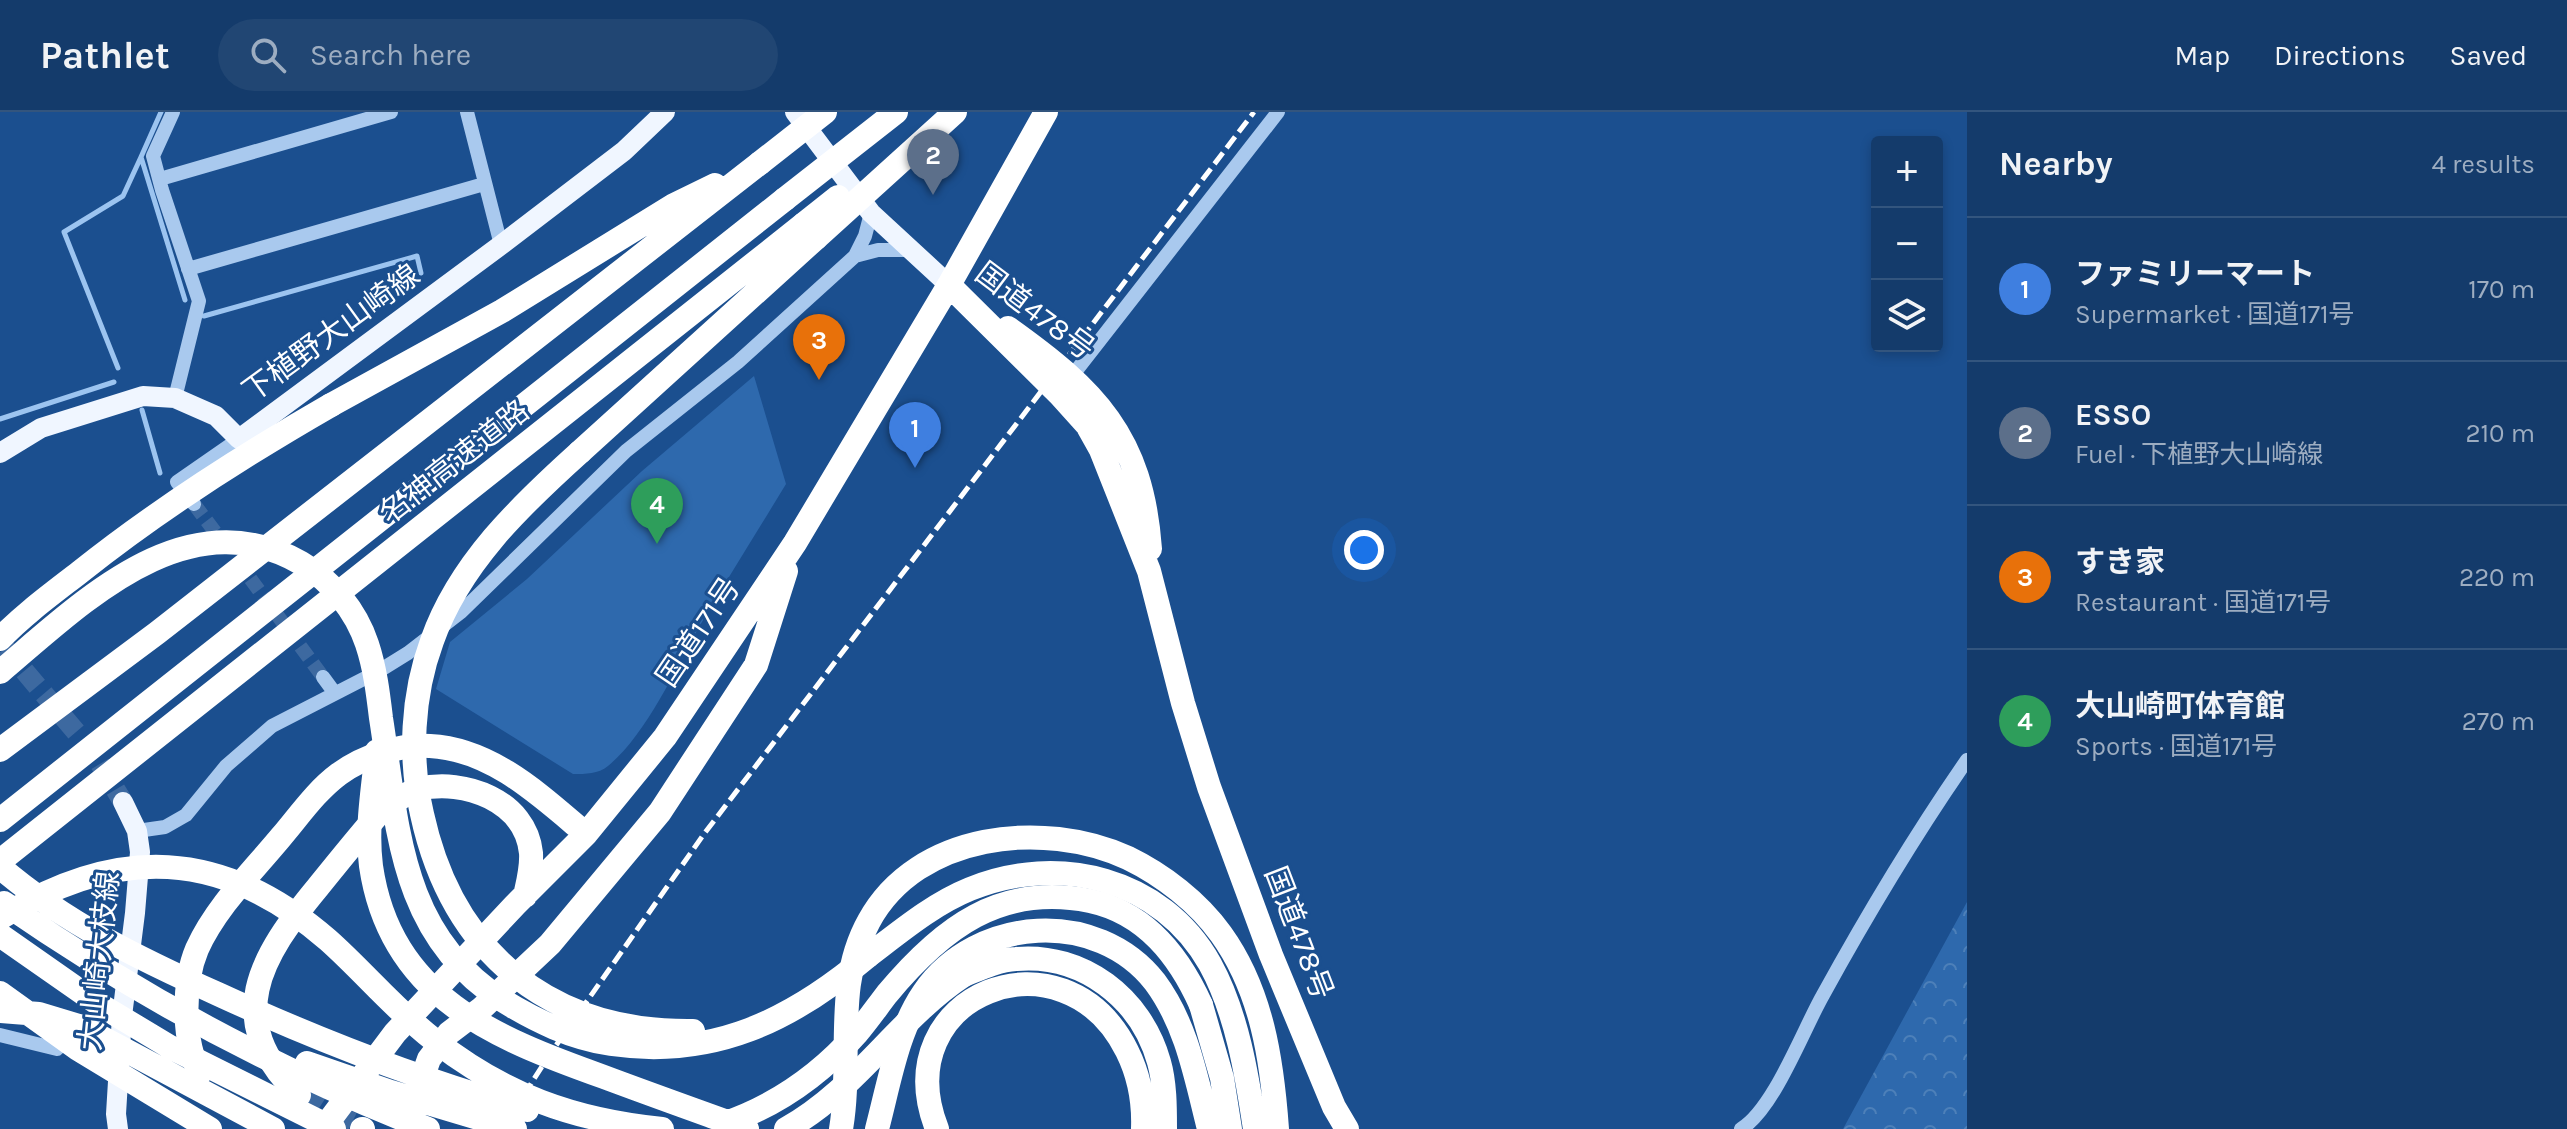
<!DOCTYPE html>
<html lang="en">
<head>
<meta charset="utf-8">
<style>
	body { margin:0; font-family:Karla,"Noto Sans JP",sans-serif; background:#214673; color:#f1f3f6 }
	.controls { position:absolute; right:24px; top:24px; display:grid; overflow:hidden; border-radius:8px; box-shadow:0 4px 12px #0003 }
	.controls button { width:72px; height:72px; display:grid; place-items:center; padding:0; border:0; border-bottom:2px solid #33557e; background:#143b6b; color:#f1f3f6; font:40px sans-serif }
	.you { position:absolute; left:1364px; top:438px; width:28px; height:28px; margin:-20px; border:6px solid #fff; border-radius:50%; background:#1a73e8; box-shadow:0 0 0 12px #1a73e833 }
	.badge { display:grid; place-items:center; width:52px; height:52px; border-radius:50%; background:#ffd166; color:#fff; font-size:26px; font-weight:700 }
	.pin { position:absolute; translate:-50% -66px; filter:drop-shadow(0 2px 4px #0008) }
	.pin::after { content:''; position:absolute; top:42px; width:28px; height:24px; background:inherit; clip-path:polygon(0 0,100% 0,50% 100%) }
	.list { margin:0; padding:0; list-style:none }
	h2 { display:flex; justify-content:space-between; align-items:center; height:104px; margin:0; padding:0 32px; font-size:34px }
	h2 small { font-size:26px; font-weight:400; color:#9dadc1 }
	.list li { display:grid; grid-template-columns:52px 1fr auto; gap:24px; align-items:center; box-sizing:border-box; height:144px; padding:0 32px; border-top:2px solid #33557e }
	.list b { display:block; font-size:30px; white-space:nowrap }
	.list p { margin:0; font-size:26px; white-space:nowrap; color:#9dadc1 }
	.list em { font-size:26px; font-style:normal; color:#9dadc1 }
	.icon { flex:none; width:44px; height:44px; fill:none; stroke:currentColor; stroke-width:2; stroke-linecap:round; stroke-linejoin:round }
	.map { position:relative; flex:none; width:1967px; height:1017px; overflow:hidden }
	header { display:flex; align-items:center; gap:48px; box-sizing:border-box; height:112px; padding:0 40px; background:#143b6b; border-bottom:2px solid #33557e }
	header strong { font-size:38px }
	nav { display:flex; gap:44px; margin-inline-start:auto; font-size:28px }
	.search { width:560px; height:72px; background:#214673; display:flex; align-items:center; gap:20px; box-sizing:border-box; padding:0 28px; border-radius:44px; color:#9dadc1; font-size:30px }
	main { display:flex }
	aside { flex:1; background:#143b6b }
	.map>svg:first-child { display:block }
	.forest { fill:url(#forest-crowns) }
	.park { fill:#2e69ad }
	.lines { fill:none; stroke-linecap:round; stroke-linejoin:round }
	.stream { stroke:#9cc4f0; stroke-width:5 }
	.minor-tunnel { stroke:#3d69a0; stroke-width:14; stroke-dasharray:14 7; stroke-linecap:butt }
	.major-tunnel { stroke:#3d69a0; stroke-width:20; stroke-dasharray:20 10; stroke-linecap:butt }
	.highway-tunnel { stroke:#3d69a0; stroke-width:24; stroke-dasharray:24 12; stroke-linecap:butt }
	.minor { stroke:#a9c9ee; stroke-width:14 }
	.major { stroke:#f0f6ff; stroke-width:20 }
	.highway { stroke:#fff; stroke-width:24 }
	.rail { stroke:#fff; stroke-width:5; stroke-dasharray:14 6; stroke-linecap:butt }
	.highway-bridge { stroke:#fff; stroke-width:24 }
	.labels { text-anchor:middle; stroke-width:6; stroke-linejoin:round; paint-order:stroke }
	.street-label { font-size:30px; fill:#fff; stroke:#1b4f8f }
</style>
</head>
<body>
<header>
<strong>Pathlet</strong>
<div class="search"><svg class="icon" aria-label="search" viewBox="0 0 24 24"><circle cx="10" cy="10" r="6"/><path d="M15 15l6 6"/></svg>Search here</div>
<nav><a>Map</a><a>Directions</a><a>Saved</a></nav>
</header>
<main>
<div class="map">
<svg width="1967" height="1017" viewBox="0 0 1967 1017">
	<defs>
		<pattern id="forest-crowns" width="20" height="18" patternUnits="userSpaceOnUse" patternTransform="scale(2)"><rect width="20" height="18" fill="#2e69ad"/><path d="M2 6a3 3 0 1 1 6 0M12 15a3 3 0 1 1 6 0" fill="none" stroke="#4d80b9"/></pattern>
	</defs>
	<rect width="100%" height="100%" fill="#1b4f8f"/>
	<path class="forest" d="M1967 790V1017H1843Z"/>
	<path class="park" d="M754 264 786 372C757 420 727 467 699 515 676 557 645 624 608 654 598 662 586 662 573 662L436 577 450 530 527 467 642 359Z"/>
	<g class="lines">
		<path class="stream" d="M161 0 141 45 185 188
			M204 204 417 144 421 161
			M118 256 64 120 123 84 141 45
			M142 298 160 361
			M0 307 114 270"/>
		<path class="minor-tunnel" d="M194 392 225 433
			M238 450 323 565"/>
		<path class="major-tunnel" d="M5 536 93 640 123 690"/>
		<path class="highway-tunnel" d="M299 983 324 999 362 1017"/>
		<path class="minor" d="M173 0 153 44 162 78 199 189 175 286
			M467 0 501 133
			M160 67 391 0
			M855 144 878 138H911
			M188 157 484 72
			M1072 264 1278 0
			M194 392 177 370 239 327
			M323 565 334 580
			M137 719 165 715 186 703 226 654 272 614 379 559 408 541 461 500 626 339 738 250 855 144 865 124 871 101
			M0 923 57 937C75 915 82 903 112 903
			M1741 1017C1774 997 1803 918 1823 883 1867 803 1915 723 1967 648"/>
		<path class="major" d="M795 0 871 101 949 173
			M0 341 41 316 143 284 175 286 216 304 239 327 501 133 624 39 665 0
			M118 1017 116 1002 122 904 135 801 140 740 137 719 123 690"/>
		<path class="highway" d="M949 173 1060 283 1087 313 1101 338 1149 459 1183 591 1209 675 1271 843 1334 995 1347 1017
			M1008 216C1095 278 1142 324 1150 437
			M331 293 502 199 674 93 715 73
			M580 340 816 126
			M0 638 157 521 760 51
			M0 708 785 87
			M0 749 804 112
			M868 844C901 819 933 792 970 777 1058 741 1162 766 1210 852 1237 901 1247 963 1255 1017
			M964 863C981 856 998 848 1016 847 1083 841 1141 886 1159 950 1165 971 1165 995 1165 1017
			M1201 893 1222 966 1230 1017
			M200 961C182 929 183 870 197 837 216 795 252 760 281 725 299 704 316 679 339 662 364 644 399 632 430 634 492 637 541 684 586 722
			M299 983C221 908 260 845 318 775 339 749 359 724 381 699 393 691 405 681 419 677 464 666 526 689 531 741 532 756 528 770 525 784
			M422 984 423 964 429 947 449 921 482 896 550 832 660 700 756 553 786 459
			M323 1017 395 921 515 793 586 722 665 625 795 431 949 173 1046 0
			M362 1017H363
			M841 1017C853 948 833 873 869 809 917 721 1043 707 1128 746 1163 763 1198 790 1221 822 1262 879 1272 948 1277 1017
			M877 1017C889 972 897 919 924 880 977 804 1097 796 1155 870 1187 913 1196 966 1209 1017
			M937 1017C884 882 1064 812 1127 939 1139 963 1144 991 1143 1017"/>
		<path class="rail" d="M502 1017 550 942 704 722 1254 0"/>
		<path class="highway-bridge" d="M760 51 825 0
			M785 87 896 0
			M804 112 838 85
			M816 126 955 0
			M580 340C520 394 459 452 432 529 412 583 409 646 422 702 452 840 549 921 693 919
			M0 527C24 502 53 481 80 460 159 397 244 343 331 293
			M0 560C82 491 186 385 301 451 332 469 356 499 367 532 375 556 378 581 381 606 398 714 399 822 502 888 536 909 571 926 611 932 714 947 792 908 868 844
			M377 639C373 677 366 716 371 754 390 885 495 926 604 965 652 983 700 1000 747 1017
			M0 755C65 811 142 848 220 883 320 929 421 968 527 998
			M4 791C137 883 277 959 428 1017
			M0 806C117 733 222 736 328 828 364 860 395 898 434 928 504 983 573 1008 662 1017
			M0 823 100 893 170 935 334 1017
			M0 881 78 937 210 1017
			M0 899 39 902 82 915 273 1017
			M307 951 391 980 515 1017
			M723 1012C776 994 820 963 857 921 868 908 877 895 887 882 942 816 1000 771 1090 789 1146 801 1179 844 1201 893
			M786 1017C858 977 897 907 964 863"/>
	</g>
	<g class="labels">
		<g class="street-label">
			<text transform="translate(1035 199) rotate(37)" y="10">国道478号</text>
			<text transform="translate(331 221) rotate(-36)" y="10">下植野大山崎線</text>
			<text transform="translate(454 350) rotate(-38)" y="10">名神高速道路</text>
			<text transform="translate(698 520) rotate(-56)" y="10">国道171号</text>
			<text transform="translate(1299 821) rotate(69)" y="10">国道478号</text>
			<text transform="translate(99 849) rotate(-84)" y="10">大山崎大枝線</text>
		</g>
	</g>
</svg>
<div class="controls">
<button>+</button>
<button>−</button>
<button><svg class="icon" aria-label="layers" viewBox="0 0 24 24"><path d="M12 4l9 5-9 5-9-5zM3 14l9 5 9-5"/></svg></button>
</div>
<div class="you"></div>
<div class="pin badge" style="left:915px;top:356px;background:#3f7fe0">1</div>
<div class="pin badge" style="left:933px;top:83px;background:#5c6f8a">2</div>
<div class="pin badge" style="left:819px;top:268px;background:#e8710a">3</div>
<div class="pin badge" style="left:657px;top:432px;background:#2e9e5b">4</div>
</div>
<aside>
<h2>Nearby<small>4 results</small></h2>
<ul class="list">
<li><span class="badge" style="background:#3f7fe0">1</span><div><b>ファミリーマート</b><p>Supermarket · 国道171号</p></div><em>170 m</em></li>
<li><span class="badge" style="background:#5c6f8a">2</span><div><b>ESSO</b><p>Fuel · 下植野大山崎線</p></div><em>210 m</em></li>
<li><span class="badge" style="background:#e8710a">3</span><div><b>すき家</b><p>Restaurant · 国道171号</p></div><em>220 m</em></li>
<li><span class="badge" style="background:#2e9e5b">4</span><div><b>大山崎町体育館</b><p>Sports · 国道171号</p></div><em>270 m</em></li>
</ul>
</aside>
</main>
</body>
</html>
